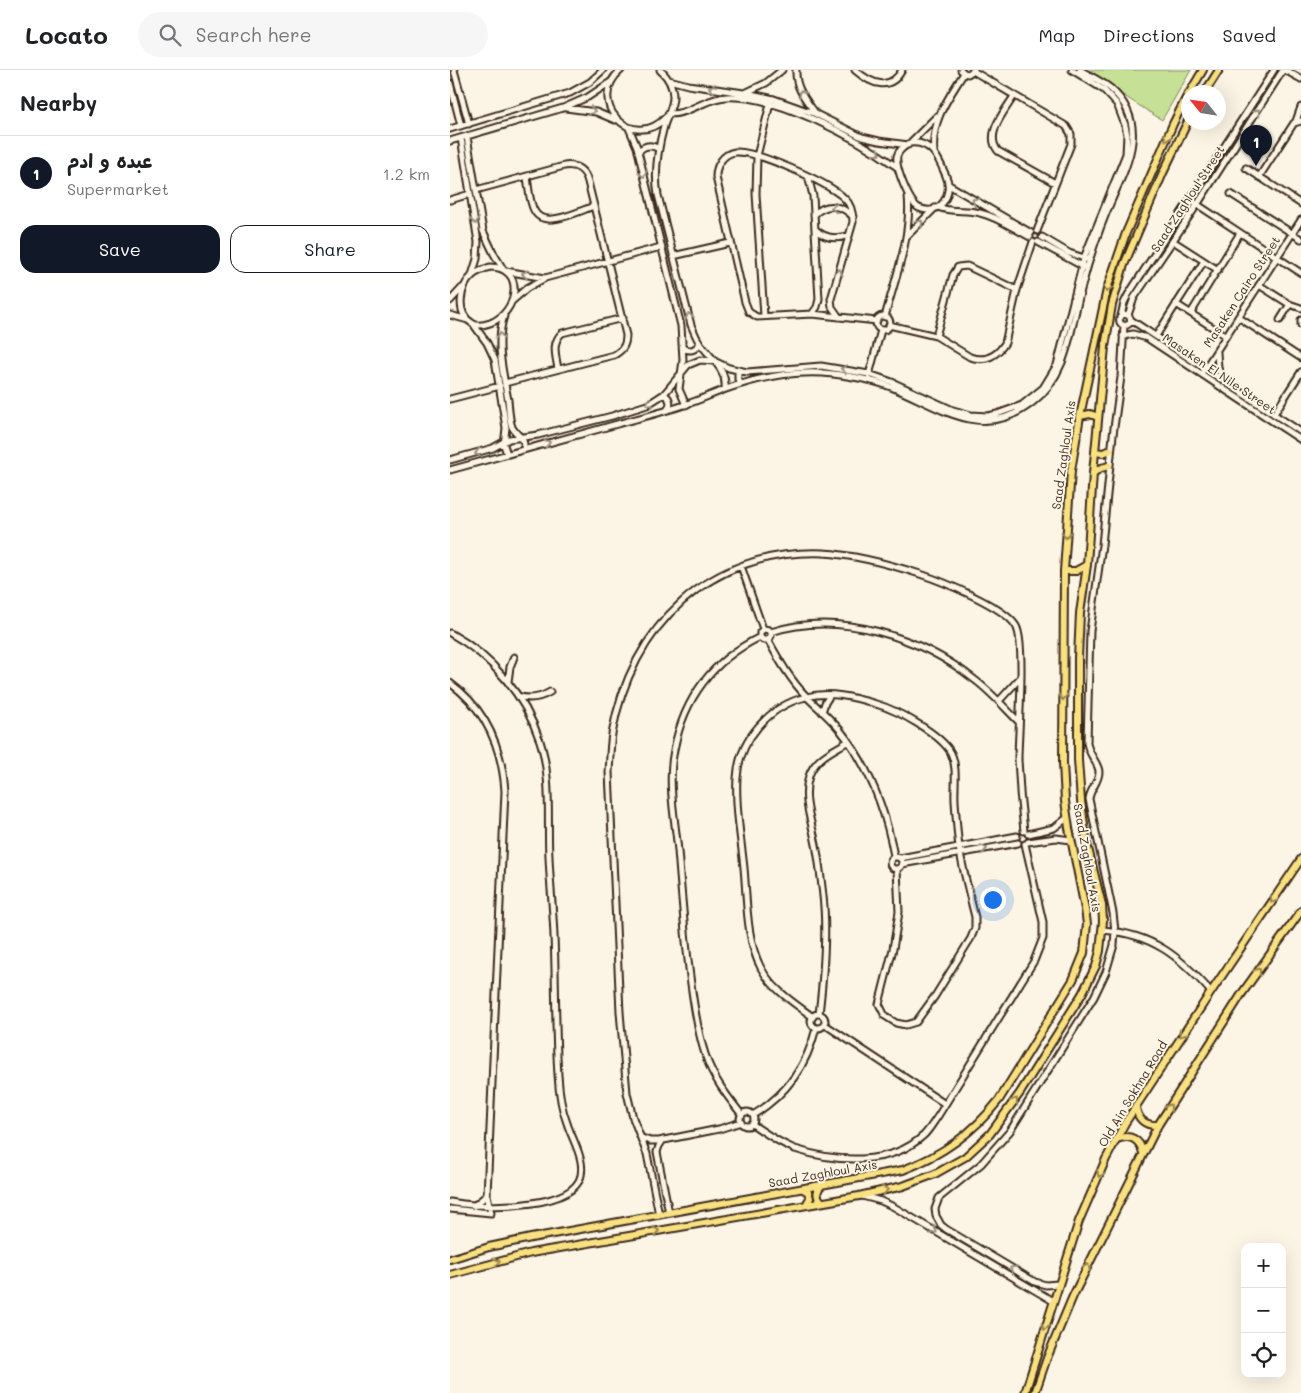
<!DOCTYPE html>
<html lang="en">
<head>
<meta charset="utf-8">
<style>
	body { margin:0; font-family:Mali,"Playpen Sans Arabic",sans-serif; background:#f6f6f6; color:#202124 }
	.controls { position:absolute; right:15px; bottom:15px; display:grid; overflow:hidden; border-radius:10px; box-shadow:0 5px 20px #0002 }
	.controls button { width:45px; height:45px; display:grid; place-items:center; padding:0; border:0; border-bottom:1px solid #e0e0e0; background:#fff; color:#202124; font:25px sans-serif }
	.compass { position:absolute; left:731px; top:15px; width:45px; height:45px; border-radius:50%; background:#fff; box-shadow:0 5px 20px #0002; rotate:300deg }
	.you { position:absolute; left:542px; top:829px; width:18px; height:18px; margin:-12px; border:4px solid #fff; border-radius:50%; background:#1a73e8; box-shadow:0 0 0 8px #1a73e833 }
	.badge { display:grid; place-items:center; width:32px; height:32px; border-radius:50%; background:#111827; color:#fff; font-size:16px; font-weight:700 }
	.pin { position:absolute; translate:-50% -41px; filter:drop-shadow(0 1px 2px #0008) }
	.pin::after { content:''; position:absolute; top:26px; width:18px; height:15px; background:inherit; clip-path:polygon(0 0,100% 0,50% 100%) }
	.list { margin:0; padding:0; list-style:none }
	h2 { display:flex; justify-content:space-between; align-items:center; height:65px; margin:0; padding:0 20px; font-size:21px }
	h2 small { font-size:16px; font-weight:400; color:#757577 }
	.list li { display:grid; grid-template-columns:32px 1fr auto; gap:15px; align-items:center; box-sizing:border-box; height:75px; padding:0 20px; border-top:1px solid #e0e0e0 }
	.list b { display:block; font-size:19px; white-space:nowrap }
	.list p { margin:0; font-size:16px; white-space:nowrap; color:#757577 }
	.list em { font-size:16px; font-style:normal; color:#757577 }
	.actions { display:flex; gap:10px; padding:15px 20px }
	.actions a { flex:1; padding:11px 0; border:1px solid #111827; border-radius:15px; text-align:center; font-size:18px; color:#111827 }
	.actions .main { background:#111827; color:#fff }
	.icon { flex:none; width:28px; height:28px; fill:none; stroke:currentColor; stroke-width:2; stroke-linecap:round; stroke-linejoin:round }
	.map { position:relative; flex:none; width:851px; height:1323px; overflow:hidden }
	header { display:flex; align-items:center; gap:30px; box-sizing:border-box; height:70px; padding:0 25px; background:#fff; border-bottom:1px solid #e0e0e0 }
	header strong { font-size:24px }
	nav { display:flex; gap:28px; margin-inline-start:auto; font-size:18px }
	.search { width:350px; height:45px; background:#f6f6f6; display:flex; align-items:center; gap:12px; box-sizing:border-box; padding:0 18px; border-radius:28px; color:#757577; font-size:19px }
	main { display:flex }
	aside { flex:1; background:#fff }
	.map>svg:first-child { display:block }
	.green { fill:#c6e096; stroke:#80855a }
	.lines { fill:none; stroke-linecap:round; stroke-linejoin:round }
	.minor-casing { stroke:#3b2a1e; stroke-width:9 }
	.major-casing { stroke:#3b2a1e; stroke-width:10 }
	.minor { stroke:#fcf5e5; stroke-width:5 }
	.major { stroke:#f9e181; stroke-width:6 }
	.oneway { stroke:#9c9082 }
	.oneway2 { stroke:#9a8650 }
	.labels { text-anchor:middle; stroke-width:4; stroke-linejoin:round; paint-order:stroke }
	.street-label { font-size:12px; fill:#3b2a1e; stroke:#fcf5e5 }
</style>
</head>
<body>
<header>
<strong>Locato</strong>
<div class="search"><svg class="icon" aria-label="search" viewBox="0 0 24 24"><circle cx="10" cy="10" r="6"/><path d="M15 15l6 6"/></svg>Search here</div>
<nav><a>Map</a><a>Directions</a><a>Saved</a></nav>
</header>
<main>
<aside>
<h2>Nearby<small></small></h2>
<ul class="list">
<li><span class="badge">1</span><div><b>عبده و ادم</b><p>Supermarket</p></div><em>1.2 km</em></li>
</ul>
<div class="actions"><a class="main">Save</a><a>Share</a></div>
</aside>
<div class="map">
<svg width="851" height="1323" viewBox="0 0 851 1323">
	<rect width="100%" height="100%" fill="#fcf5e5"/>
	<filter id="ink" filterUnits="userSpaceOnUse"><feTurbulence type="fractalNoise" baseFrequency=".02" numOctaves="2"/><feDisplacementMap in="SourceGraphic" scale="10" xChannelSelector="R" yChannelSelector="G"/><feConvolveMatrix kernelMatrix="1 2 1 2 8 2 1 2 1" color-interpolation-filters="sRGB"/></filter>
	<g filter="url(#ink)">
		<path class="green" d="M633 0H741L712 50Z"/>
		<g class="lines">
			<g class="minor-casing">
				<path id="minor" d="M4 0 19 54
					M171 0C134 32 183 83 216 47
					M210 0C218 7 223 16 223 27 223 37 217 46 214 56 208 78 204 103 208 125L241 255C244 261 246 268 250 273 261 289 277 299 275 319
					M346 0C345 18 356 30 366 44
					M405 0C421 14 440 22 452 0
					M511 0 514 3 518 4 524 0
					M835 0 851 9
					M523 1 616 56 621 64V74L587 161
					M219 10 238 15 301 24 324 29 366 44 412 67 429 71 458 75
					M0 13 11 56
					M297 22 316 13 332 0
					M564 26C555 41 534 64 548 81L605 113
					M116 38 146 42 165 50
					M218 44C239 45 255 28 276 27 326 24 407 68 447 97
					M846 51 851 37
					M179 58 187 77 231 256 233 290 229 319 236 335
					M0 59 120 23 140 12 153 0
					M17 67 33 161 44 184 53 199
					M11 68 28 172 27 189 22 205
					M0 71 113 38 138 27 162 11
					M460 73C482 70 489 90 496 106 504 124 490 147 469 138 459 133 445 97 447 86 449 79 455 76 460 73Z
					M460 73 487 46
					M188 82C194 75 201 74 209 79
					M484 82C481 50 498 29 514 3
					M796 98 851 134
					M358 106 363 126 369 229 367 237 362 244
					M77 107C79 118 79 133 85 142 95 159 129 141 144 136
					M809 107 844 53 851 51
					M499 115 581 163
					M26 120 114 96C126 94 135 100 138 112L176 265C176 275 173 280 164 285L55 313
					M781 124 851 169
					M0 130 20 124
					M745 133 851 203
					M488 137C501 143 516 139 530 143 548 147 564 159 580 167
					M364 145C375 133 392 134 403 147
					M365 159C375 169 386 170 399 165
					M456 167 485 138
					M592 167 619 183 637 189
					M723 171 768 200
					M588 172 634 197
					M223 186 280 173
					M40 197C76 197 68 243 40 253 34 255 27 257 22 253 5 243 10 216 23 205 28 201 34 199 40 197Z
					M56 201 95 208
					M809 215 839 234 851 238
					M0 231 12 218
					M62 231 77 218 95 208 211 177
					M726 234 776 266
					M741 243 790 163
					M669.5 250a5.5 5.5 0 1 1 11 0a5.5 5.5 0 1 1-11 0Z
					M0 245 18 250
					M678 245 684 228 747 135 833 0
					M54 246C45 272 53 303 58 330 59 338 59 349 62 357 66 366 76 367 74 379
					M314 246 306 124 307 86 320 34
					M671 246 674 233 678 225 824 0
					M426 253a7 7 0 1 1 14 0a7 7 0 1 1-14 0Z
					M389 247 382 237 381 229 403 152C403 143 401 134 394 128 380 113 305 80 285 82 272 84 266 96 266 107L295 232 299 242 307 247 362 244 427 251
					M435 247C445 208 462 167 458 126
					M788 247 851 288
					M681 250 851 362
					M830 250 840 234
					M851 250V255
					M24 255 37 273 45 290 56 358 54 375 57 384
					M439 255 486 266 520 287C535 292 547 286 555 273L567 220 583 172
					M486 266 503 205 508 197 517 196 567 220
					M673 266 683 264 697 268 851 370
					M706 266 754 191
					M233 278C240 282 246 280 250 273
					M767 282 768 298 773 309
					M108 299C106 286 101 273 112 263L173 248
					M754 300 851 150
					M288 301V309L291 314
					M419 305 431 260
					M214 324C220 328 222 334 217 340
					M0 329 50 316
					M824 344 851 302
					M0 390 43 378 59 369 88 365 162 346 197 335 214 324 238 295 250 290 264 291 279 298 297 302 371 296 419 304 442 312 503 340 521 345 538 346 547 344 572 335 593 318 607 295 634 188 676 84 677 65 675 55 667 34 654 20 622 0
					M0 400C51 386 102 372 153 358 180 350 208 344 234 335 248 331 262 324 276 319 307 308 340 301 373 303 395 305 420 309 441 317 489 336 532 373 583 332 620 303 620 257 632 216 640 186 650 156 663 127 680 90 698 51 660 18 651 11 640 6 630 0
					M291 496 313 559
					M321 562V566L318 570H313L310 567V562L314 559 319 560 321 562C389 540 471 567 525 610 541 622 555 638 569 652
					M0 563C42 586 75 626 90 671 102 708 97 748 99 787 100 813 103 839 104 866 106 912 105 959 108 1005 109 1022 111 1038 117 1053 122 1070 138 1093 129 1111 113 1140 28 1138 0 1132
					M318 570C329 590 341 611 357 627 368 638 380 648 390 660 419 696 436 742 444 786
					M58 612 60 597 64 587
					M0 613C36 639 52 678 55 721L37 1125 41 1143 0 1139
					M68 626C80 630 90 628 100 622
					M549 631 570 608
					M372 642 375 633 380 625
					M578 764 604 758 617 748
					M578 772 606 768 621 770
					M440 793a6 6 0 1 1 12 0a6 6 0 1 1-12 0Z
					M450 788 567 766
					M452 794 568 773
					M653 860C702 864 730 886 761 922
					M369 944C373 910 377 860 373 826 371 808 369 788 365 770 361 749 352 728 359 706 365 688 382 681 397 672
					M361 951a7 7 0 1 1 14 0a7 7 0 1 1-14 0Z
					M363 947C344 933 322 919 311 898 296 870 297 829 294 798 291 768 285 737 287 708 289 670 319 636 356 627 379 621 404 627 426 634 447 640 491 664 501 683 508 698 504 716 505 731 506 746 507 762 509 777 513 800 519 823 525 847V858L521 868 485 926 466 952 456 955 446 953 435 946 429 934 443 879 449 842 447 799
					M374 954 495 1034
					M290 1049a7 7 0 1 1 14 0a7 7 0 1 1-14 0Z
					M292 1045C277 1026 262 1007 255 984 248 963 245 942 242 921 235 874 232 828 228 781 225 749 217 712 224 680 234 628 263 590 310 567
					M303 1045C336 1025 357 996 366 958
					M302 1054C315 1063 329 1073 345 1079 385 1092 440 1097 474 1065 480 1059 483 1053 488 1046L584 891 593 868V852L575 774
					M192 1068 200 1071H209L269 1059 291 1052
					M213 1070 209 1076 207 1082 219 1143
					M412 1126 431 1131 444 1137 603 1231
					M24 1136 37 1125
					M209 1145 197 1084 183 1048 177 1023 170 942 159 702C160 689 160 676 162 664 181 556 260 479 373 483 406 485 439 494 470 504 492 511 555 537 566 556 576 573 568 664 568 689 569 713 571 737 574 761
					M608 1214 596 1215 585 1212 496 1159 491 1155 486 1146 485 1139 489 1128 531 1094 560 1061 644 927 656 902 664 875 665 861 663 843 639 729C640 719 649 712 649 702 649 693 638 685 637 672L640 561 652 475 663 365 671 307 674 255"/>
			</g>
			<g class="major-casing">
				<path id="major" d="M740 22 753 0
					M755 22 769 0
					M630 346 640 344 648 347
					M645 382 653 383 661 380
					M643 403 651 398 659 396
					M614 501H626L637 495
					M686 1036C687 1049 695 1056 708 1055
					M667 1069C680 1064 690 1069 693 1083
					M353 1119 358 1122 360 1128 356 1135
					M371 1131C366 1126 366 1120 372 1115
					M0 1189 39 1177 81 1168 453 1100C493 1085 523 1063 549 1030L623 910 634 883 637 854 635 839 619 758 615 731 613 693 614 501 621 401 630 346 657 219 676 163 723 54 738 24
					M0 1205 81 1183 409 1126 453 1116 485 1104 515 1087 540 1064 570 1023 632 924 646 896 650 881 653 851 652 835 636 770 631 731 628 690V588L630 543 637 495 643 403 655 277 662 235 674 195 713 103 738 51
					M575 1323 629 1151 656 1089 675 1053 761 922 851 789
					M585 1323 597 1288 623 1226 708 1055 793 922 851 841"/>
			</g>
			<use href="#minor" class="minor"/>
			<use href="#major" class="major"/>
		</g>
		<defs><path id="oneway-chevron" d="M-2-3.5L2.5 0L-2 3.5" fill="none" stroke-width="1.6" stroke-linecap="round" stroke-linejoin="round" transform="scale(1.25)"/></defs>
		<g class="oneway">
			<use href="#oneway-chevron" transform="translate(262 18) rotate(-172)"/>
			<use href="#oneway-chevron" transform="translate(352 23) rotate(-119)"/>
			<use href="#oneway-chevron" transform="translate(142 41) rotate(13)"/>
			<use href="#oneway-chevron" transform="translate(807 42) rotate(-57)"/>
			<use href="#oneway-chevron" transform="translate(427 83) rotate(33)"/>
			<use href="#oneway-chevron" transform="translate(193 104) rotate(76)"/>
			<use href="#oneway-chevron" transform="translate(525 131) rotate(-148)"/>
			<use href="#oneway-chevron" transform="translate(384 138) rotate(-177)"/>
			<use href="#oneway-chevron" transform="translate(25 151) rotate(81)"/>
			<use href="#oneway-chevron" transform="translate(470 153) rotate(-46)"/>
			<use href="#oneway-chevron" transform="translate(389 202) rotate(-74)"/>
			<use href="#oneway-chevron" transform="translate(75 204) rotate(-170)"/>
			<use href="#oneway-chevron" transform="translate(239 246) rotate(-105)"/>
			<use href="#oneway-chevron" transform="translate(50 266) rotate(-87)"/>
			<use href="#oneway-chevron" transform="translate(394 299) rotate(-172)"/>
			<use href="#oneway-chevron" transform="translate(199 333) rotate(154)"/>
			<use href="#oneway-chevron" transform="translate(97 373) rotate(-15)"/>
			<use href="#oneway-chevron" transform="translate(28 383) rotate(165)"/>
			<use href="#oneway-chevron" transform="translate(534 779) rotate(-10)"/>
			<use href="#oneway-chevron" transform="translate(484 1161) rotate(31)"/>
			<use href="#oneway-chevron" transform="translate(563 1199) rotate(-149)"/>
		</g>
		<g class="oneway2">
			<use href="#oneway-chevron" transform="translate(717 68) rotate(113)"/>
			<use href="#oneway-chevron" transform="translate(657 219) rotate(106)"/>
			<use href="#oneway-chevron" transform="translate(616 465) rotate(93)"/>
			<use href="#oneway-chevron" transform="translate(613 627) rotate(91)"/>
			<use href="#oneway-chevron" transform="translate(823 830) rotate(124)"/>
			<use href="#oneway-chevron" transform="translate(808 901) rotate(-56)"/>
			<use href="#oneway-chevron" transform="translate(732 964) rotate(124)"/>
			<use href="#oneway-chevron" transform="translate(565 1031) rotate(-56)"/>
			<use href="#oneway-chevron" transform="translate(719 1037) rotate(-57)"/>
			<use href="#oneway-chevron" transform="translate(650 1104) rotate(115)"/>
			<use href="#oneway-chevron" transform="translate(435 1120) rotate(-12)"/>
			<use href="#oneway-chevron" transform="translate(206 1161) rotate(-10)"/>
			<use href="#oneway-chevron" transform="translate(47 1192) rotate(-14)"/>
			<use href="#oneway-chevron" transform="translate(637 1197) rotate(-64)"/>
			<use href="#oneway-chevron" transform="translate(595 1257) rotate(107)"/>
		</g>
	</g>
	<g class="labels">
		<g class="street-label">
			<text transform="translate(738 129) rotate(-57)" y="4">Saad Zaghloul Street</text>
			<text transform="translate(792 222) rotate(-57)" y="4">Masaken Cairo Street</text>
			<text transform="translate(769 304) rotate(34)" y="4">Masaken El Nile Street</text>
			<text transform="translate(614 385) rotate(-82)" y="4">Saad Zaghloul Axis</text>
			<text transform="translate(637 788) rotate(80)" y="4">Saad Zaghloul Axis</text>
			<text transform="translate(683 1024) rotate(-59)" y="4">Old Ain Sokhna Road</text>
			<text transform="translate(373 1104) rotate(-10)" y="4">Saad Zaghloul Axis</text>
		</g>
	</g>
</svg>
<div class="controls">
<button>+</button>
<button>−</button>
<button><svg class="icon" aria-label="locate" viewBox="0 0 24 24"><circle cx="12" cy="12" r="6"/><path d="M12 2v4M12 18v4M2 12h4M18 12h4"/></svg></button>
</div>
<svg class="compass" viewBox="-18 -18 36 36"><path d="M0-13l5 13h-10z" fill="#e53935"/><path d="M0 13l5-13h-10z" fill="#757577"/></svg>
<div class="you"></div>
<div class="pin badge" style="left:806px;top:96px">1</div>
</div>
</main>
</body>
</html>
